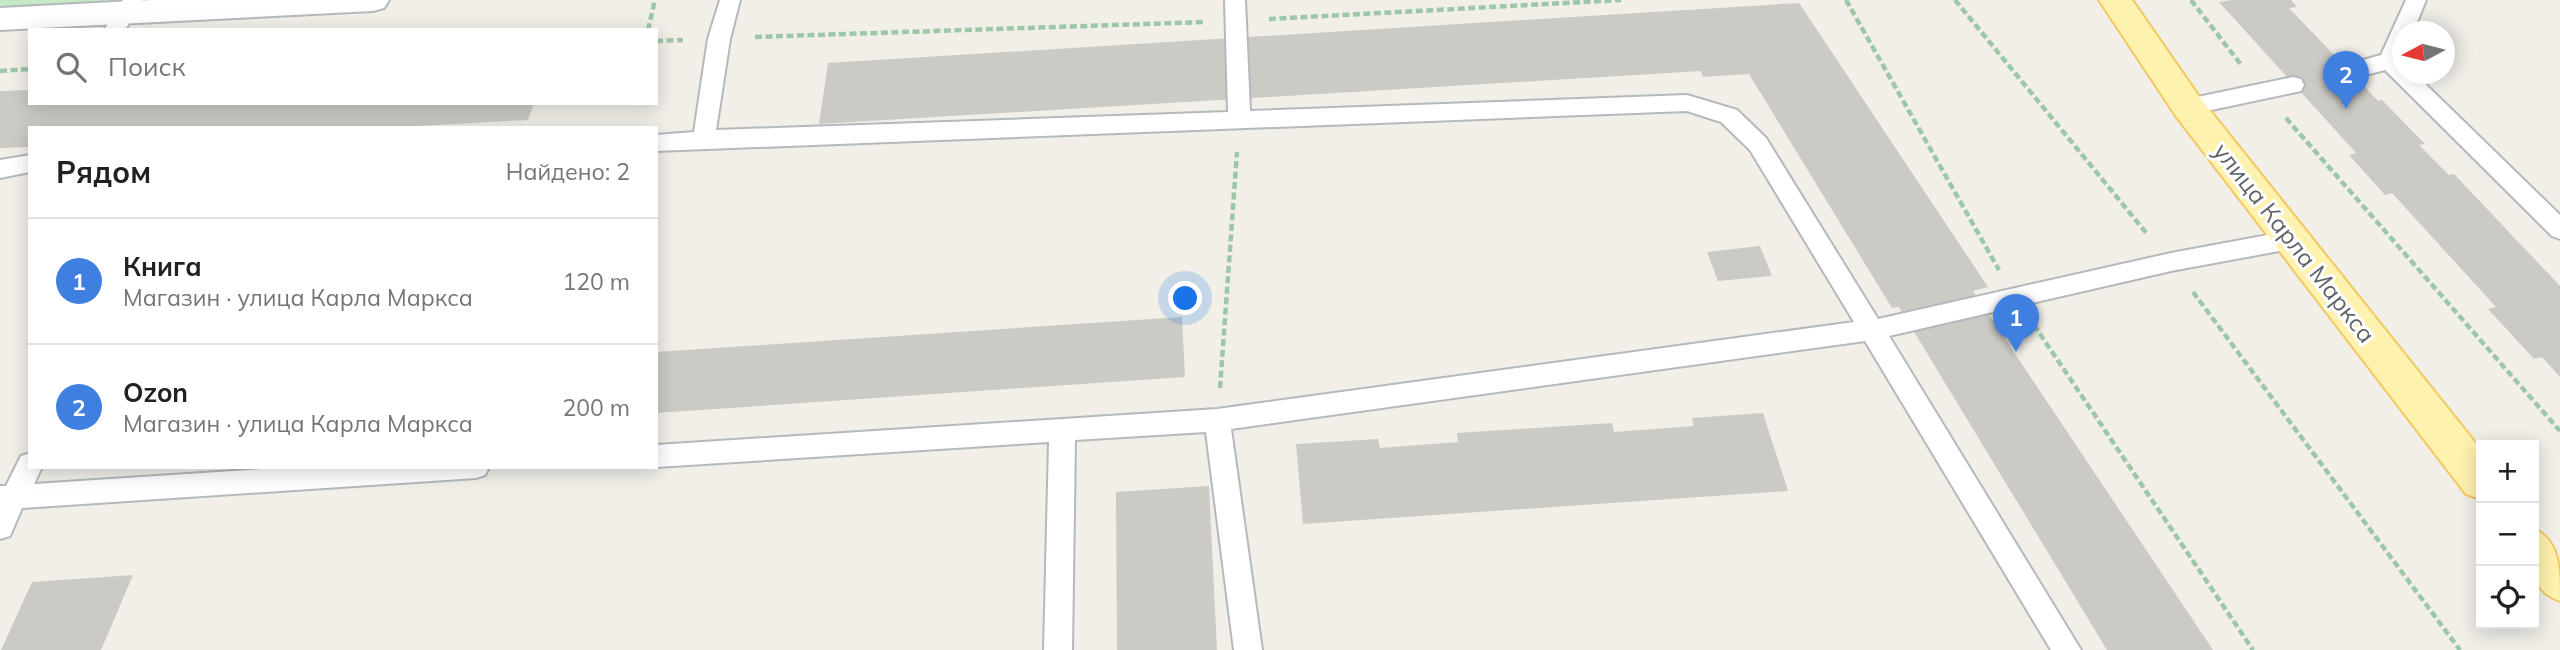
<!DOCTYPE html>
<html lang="ru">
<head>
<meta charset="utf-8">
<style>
	body { margin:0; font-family:Mulish,sans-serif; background:#f2f2f2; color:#202124 }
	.controls { position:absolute; right:21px; bottom:21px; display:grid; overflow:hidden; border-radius:0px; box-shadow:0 4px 18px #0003 }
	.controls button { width:63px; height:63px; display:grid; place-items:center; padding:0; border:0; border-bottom:2px solid #e0e0e0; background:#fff; color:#202124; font:35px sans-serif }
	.compass { position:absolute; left:2392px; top:21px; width:63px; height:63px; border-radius:50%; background:#fff; box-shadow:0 4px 18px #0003; rotate:263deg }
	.you { position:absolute; left:1186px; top:299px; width:24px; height:24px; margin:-18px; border:5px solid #fff; border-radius:50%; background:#1a73e8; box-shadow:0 0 0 10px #1a73e833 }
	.badge { display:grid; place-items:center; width:46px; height:46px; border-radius:50%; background:#ea580c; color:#fff; font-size:23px; font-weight:700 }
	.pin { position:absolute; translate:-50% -58px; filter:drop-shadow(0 2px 4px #0008) }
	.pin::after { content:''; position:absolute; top:37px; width:24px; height:21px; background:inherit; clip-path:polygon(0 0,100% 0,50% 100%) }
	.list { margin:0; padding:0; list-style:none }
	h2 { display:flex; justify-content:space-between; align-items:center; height:91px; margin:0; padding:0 28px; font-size:30px }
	h2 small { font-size:23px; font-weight:400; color:#757577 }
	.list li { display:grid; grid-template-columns:46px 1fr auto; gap:21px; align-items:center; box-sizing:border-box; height:126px; padding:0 28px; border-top:2px solid #e0e0e0 }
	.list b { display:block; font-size:26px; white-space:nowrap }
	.list p { margin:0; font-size:23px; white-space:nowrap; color:#757577 }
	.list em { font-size:23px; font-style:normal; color:#757577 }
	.icon { flex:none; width:38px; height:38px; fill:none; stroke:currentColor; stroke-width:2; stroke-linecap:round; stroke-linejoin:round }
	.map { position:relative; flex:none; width:2560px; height:650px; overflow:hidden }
	.search { position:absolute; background:#fff; box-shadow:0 4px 18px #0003; left:28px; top:28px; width:630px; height:77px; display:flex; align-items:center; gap:18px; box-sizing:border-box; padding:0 24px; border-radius:0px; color:#757577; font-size:26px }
	.panel { position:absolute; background:#fff; box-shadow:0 4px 18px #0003; left:28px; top:126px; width:630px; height:343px; border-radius:0px }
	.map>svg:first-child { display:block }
	.green { fill:#c5e8c5 }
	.building { fill:#cccac5 }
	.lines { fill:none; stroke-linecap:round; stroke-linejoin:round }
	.service-casing { stroke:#b5b8bc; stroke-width:4 }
	.minor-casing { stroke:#b5b8bc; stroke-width:4 }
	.primary-casing { stroke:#f2c960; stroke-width:4 }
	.path { stroke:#9cc7a9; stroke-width:4.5; stroke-dasharray:7 3.5; stroke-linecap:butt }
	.service { fill:#fff; fill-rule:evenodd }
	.minor { fill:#fff; fill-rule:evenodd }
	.primary { fill:#fff2af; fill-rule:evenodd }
	.labels { text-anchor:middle; stroke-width:6; stroke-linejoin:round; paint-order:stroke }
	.street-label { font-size:24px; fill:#5f6368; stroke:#fff }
</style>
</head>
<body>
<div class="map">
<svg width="2560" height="650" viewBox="0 0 2560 650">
	<rect width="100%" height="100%" fill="#f1efe8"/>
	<path class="green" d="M0 0H125L120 7 0 13Z"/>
	<path class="building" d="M2232 0H2291L2297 7 2289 8 2378 101 2382 100 2425 144 2419 145 2449 175 2454 174 2560 286V377L2542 357 2534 359 2488 309 2496 307 2392 193 2385 195 2349 155 2356 153 2219 2Z
		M1799 3 1988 287 1973 291 2213 650H2107L1899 307 1892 308 1749 74 1703 77 1701 71 819 124 828 63Z
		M30 90V103H534L528 120 379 128H30V147L0 148V91Z
		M1760 246 1772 276 1718 281 1707 252Z
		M1182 317 1185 377 656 413V352Z
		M1763 413 1788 491 1303 524 1296 444 1378 439 1380 448 1458 442 1457 433 1612 423 1614 432 1694 426 1692 418Z
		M1209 486 1217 650H1117L1116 492Z
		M133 575 101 650H1L32 582Z"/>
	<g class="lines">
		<g class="service-casing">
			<path id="service" d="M123 0H143L125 30H104Z
				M720 0H740L730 39 716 130 1228 112 1225 0H1245L1250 111 1687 95 1737 110 1766 138 1878 319 2171 253 2290 231 2298 233 2302 240 2298 247 2290 249 2171 271 1889 336 2081 650H2051L1865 341 1231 429 1262 650H1234L1206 432 1075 440 1072 650H1044L1049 442 656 467V445L1217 409 1854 322 1750 150 1721 122 1687 111 656 151V135L694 132 708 39Z
				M2406 0H2426L2413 32H2402V74H2415L2560 215V239L2552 236 2385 70 2350 79 2342 76 2339 71 2342 66 2381 55Z
				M2293 77 2301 79 2304 85 2301 91 2188 115 2180 113 2177 107 2180 101 2188 99Z
				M30 155V172L0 178V160Z
				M30 453V467H42L34 484 294 467H489L485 475 476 478 22 508 10 536 0 539V486H6L21 456Z"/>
		</g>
		<g class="minor-casing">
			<path id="minor" d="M152 0H389L384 8 373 11 0 30V8Z"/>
		</g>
		<g class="primary-casing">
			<path id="primary" d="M2099 0H2132L2200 98 2481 450V499L2466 494 2176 116Z
				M2534 529C2560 541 2560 569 2560 601 2524 587 2534 561 2534 529Z"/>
		</g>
		<path class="path" d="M1846 0 1999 270
			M1955 0 2148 235
			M2191 0 2242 66
			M1269 19 1621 0
			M648 30 655 0
			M755 37 1205 22
			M656 41 683 40
			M0 71 30 69
			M2286 118 2560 431
			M2193 292 2460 650
			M2034 325 2253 650
			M1220 388 1237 152"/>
		<use href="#service" class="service"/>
		<use href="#minor" class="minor"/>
		<use href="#primary" class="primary"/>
	</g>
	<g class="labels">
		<g class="street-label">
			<text transform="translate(2294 243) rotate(52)" y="8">улица Карла Маркса</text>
		</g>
	</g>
</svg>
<div class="controls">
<button>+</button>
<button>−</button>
<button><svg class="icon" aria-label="locate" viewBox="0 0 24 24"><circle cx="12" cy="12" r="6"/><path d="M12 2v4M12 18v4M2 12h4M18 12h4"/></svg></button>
</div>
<svg class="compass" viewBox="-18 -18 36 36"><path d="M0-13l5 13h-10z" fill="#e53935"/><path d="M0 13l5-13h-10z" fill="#757577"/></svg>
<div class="you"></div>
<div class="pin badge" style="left:2016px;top:352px;background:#3f7fe0">1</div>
<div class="pin badge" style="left:2346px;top:109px;background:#3f7fe0">2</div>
<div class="search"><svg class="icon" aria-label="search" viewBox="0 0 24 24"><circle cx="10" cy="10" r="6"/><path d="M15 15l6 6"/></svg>Поиск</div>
<section class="panel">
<h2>Рядом<small>Найдено: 2</small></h2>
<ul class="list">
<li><span class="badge" style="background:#3f7fe0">1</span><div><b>Книга</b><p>Магазин · улица Карла Маркса</p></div><em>120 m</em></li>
<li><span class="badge" style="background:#3f7fe0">2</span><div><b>Ozon</b><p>Магазин · улица Карла Маркса</p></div><em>200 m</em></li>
</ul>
</section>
</div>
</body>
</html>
